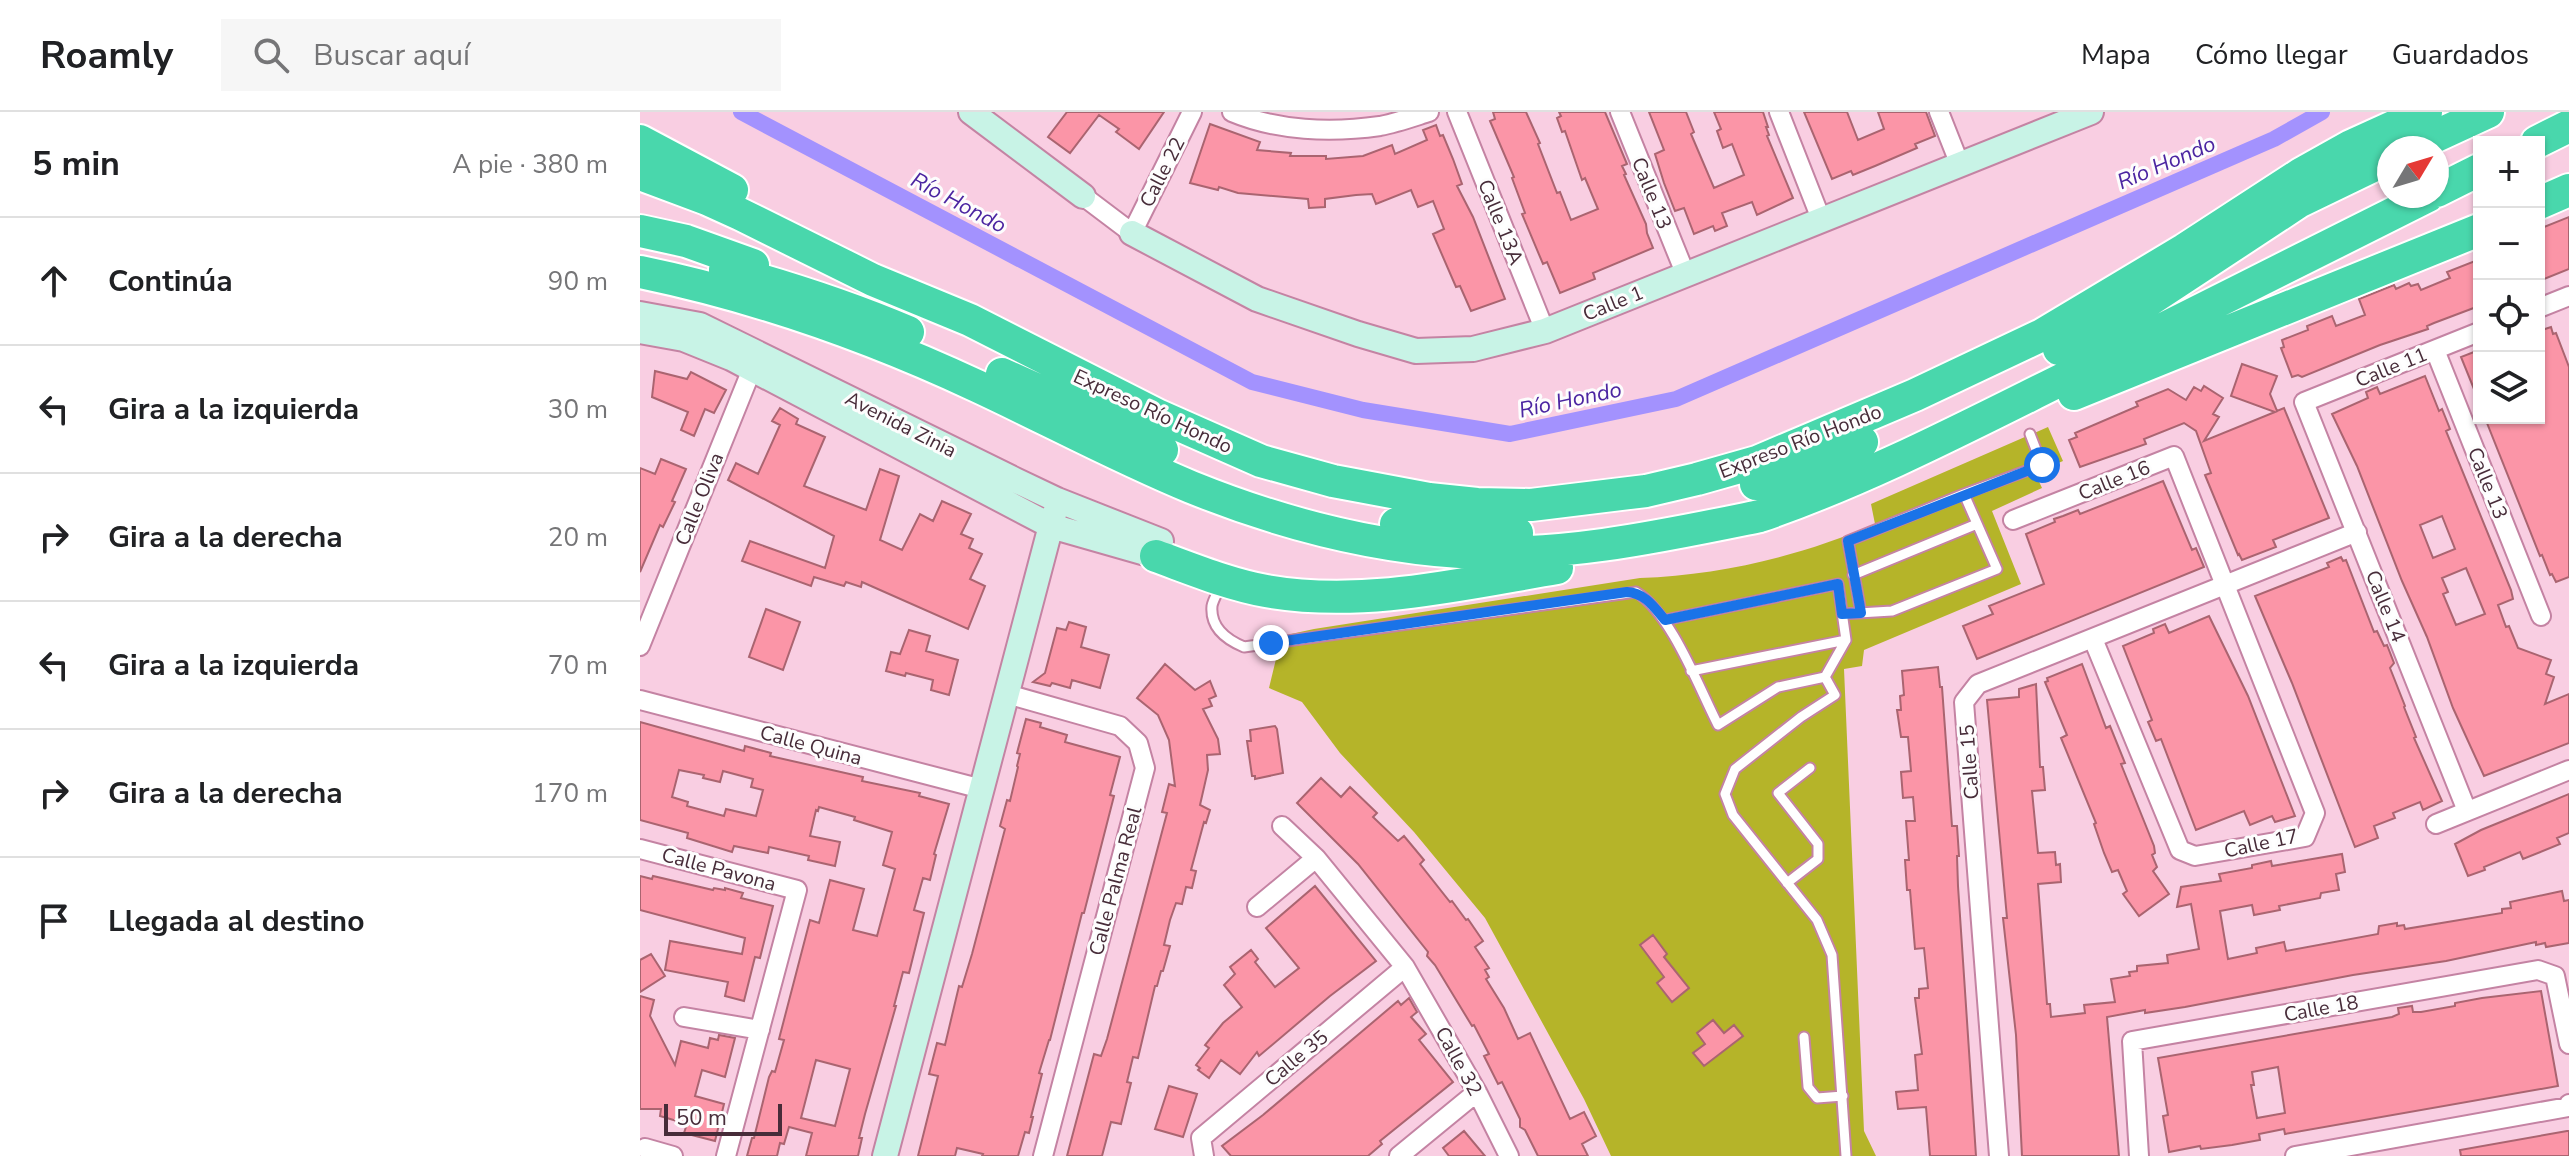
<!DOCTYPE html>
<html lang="es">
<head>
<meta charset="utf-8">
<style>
	body { margin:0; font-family:"Nunito Sans",sans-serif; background:#f6f6f6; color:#202124 }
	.controls { position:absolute; right:24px; top:24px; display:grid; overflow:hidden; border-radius:0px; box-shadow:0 2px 6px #0004 }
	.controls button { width:72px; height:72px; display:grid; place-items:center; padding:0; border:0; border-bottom:2px solid #e0e0e0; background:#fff; color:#202124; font:40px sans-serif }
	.compass { position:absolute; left:1737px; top:24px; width:72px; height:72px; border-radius:50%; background:#fff; box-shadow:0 2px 6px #0004; rotate:52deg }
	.scale { position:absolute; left:24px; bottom:20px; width:118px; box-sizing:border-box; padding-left:8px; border:4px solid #472c39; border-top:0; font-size:22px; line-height:28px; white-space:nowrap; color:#472c39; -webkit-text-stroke:6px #fdfdfd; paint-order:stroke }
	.stop { position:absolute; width:24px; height:24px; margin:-18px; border:6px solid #1a73e8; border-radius:50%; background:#fff }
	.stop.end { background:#1a73e8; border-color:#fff; box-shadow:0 2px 8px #0008 }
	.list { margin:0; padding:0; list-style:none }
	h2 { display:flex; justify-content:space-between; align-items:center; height:104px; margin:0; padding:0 32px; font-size:34px }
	h2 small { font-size:26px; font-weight:400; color:#757577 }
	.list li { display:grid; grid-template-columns:52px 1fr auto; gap:24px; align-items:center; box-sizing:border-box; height:128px; padding:0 32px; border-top:2px solid #e0e0e0 }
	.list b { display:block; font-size:30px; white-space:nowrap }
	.list em { font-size:26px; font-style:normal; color:#757577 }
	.icon { flex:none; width:44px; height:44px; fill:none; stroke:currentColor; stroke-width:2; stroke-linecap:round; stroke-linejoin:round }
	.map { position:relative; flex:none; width:1929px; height:1044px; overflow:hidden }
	header { display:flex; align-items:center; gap:48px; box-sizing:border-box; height:112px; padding:0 40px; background:#fff; border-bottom:2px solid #e0e0e0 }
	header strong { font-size:38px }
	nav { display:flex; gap:44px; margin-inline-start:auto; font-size:28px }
	.search { width:560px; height:72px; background:#f6f6f6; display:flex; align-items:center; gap:20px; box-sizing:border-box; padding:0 28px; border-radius:0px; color:#757577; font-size:30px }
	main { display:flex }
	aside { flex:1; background:#fff }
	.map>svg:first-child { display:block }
	.green { fill:#b5b429 }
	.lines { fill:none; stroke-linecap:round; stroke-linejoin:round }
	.canal { stroke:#a392fe; stroke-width:16 }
	.building { fill:#fb95a7; stroke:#aa6470; stroke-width:2; fill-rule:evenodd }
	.lane-casing { stroke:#c483a3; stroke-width:13 }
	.street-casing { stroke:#c483a3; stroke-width:22 }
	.secondary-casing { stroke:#c483a3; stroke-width:28 }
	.highway-casing { stroke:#fff; stroke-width:36 }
	.lane { stroke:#fff; stroke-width:9 }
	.street { stroke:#fff; stroke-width:18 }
	.secondary { stroke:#c8f3e6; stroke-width:24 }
	.highway { stroke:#49d7ac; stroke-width:32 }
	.route { stroke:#1a73e8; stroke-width:10 }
	.labels { text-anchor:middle; stroke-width:6; stroke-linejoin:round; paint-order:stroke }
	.street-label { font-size:20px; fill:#472c39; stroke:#fdfdfd }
	.water-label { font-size:22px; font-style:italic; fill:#4b25a1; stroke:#fdfdfd }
</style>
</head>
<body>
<header>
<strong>Roamly</strong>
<div class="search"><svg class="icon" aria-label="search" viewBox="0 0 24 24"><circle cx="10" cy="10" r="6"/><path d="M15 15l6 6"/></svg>Buscar aquí</div>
<nav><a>Mapa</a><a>Cómo llegar</a><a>Guardados</a></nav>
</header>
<main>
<aside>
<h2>5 min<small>A pie · 380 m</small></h2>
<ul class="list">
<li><svg class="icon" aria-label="ahead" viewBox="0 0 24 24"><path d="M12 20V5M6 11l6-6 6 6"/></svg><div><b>Continúa</b></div><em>90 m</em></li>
<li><svg class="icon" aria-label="left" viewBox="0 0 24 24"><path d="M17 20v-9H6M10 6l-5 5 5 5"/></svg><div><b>Gira a la izquierda</b></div><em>30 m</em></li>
<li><svg class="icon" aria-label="right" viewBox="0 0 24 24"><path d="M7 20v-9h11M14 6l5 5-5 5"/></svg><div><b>Gira a la derecha</b></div><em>20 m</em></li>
<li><svg class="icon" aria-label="left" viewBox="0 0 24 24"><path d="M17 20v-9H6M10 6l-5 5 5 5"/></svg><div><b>Gira a la izquierda</b></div><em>70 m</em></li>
<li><svg class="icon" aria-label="right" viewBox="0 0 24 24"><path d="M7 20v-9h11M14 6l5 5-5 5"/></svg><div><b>Gira a la derecha</b></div><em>170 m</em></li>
<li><svg class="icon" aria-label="arrive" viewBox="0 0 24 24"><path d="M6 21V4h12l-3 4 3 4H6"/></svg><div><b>Llegada al destino</b></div></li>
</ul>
</aside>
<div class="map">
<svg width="1929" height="1044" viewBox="0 0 1929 1044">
	<rect width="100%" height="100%" fill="#f9cee2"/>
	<path class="green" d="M1408 315 1423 349 1395 361 1402 376 1352 399 1381 472 1224 538 1222 554 1204 557 1224 1019 1236 1044H971L944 987 845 806 774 720 700 641 662 590 629 576 636 547 651 522 674 517 1000 466C1081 463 1161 444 1235 412L1231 392Z"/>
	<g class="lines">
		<path class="canal" d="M101 0 612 270 723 298 870 322 1036 287 1634 27 1682 0"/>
	</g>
	<path class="building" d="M427 0H524L499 37 476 20 479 17 459 3 430 41 408 25Z
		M853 0H886L900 31 898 32 917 81 920 80 931 108 958 97 945 66 942 68 925 19 922 20 917 6 921 4 919 0H965L987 52 982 54 986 62 984 63 1006 112 1007 121 1013 136 953 161 955 167 920 181 907 150 903 152 882 102 885 101 872 66 874 65 850 9 855 7Z
		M1009 0H1046L1054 20 1051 22 1074 76 1104 63 1092 32 1083 36 1077 19 1081 17 1074 0H1123L1128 15H1126L1129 23 1127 24 1153 86 1117 103 1112 90 1082 101 1087 114 1075 119 1073 114 1054 122 1044 96 1035 99 1024 71 1015 42 1024 38Z
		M1164 0H1207L1218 28 1244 17 1238 0H1286L1295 24 1275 32 1277 36 1235 54 1213 63 1211 59 1192 67Z
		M570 12 620 30 617 38 651 41 650 44H686V47L723 44 752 33 755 42 787 28 783 18 796 13 800 24 803 23 813 47 822 72 817 74 833 105 865 187 831 199 820 174 816 175 793 122 804 117 793 89 778 95 771 78 736 92 732 82 716 83 685 87V95L669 96 668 87 598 81 579 75 578 78 550 71Z
		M1929 105V157L1899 169V117Z
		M1835 149 1836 152 1839 151V194L1794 211 1787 214 1788 217 1740 233 1662 265 1658 263 1652 265 1641 236 1644 235 1642 228 1668 218 1667 214 1692 204 1696 214 1725 203 1719 187 1754 173 1756 177 1769 171 1771 174 1778 172 1781 178 1810 166 1807 160Z
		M1911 215 1913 222 1916 221 1929 255V465L1916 470 1912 462 1910 463 1902 443 1900 444 1845 306H1899V219Z
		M1839 238V287H1838L1821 245Z
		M1602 252 1637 264 1630 282 1637 299 1644 296 1689 406 1633 428 1636 435 1602 448 1599 442 1598 443 1565 363 1571 361 1556 319 1544 311 1504 327 1506 332 1440 355 1429 328 1437 325 1435 321 1498 294 1496 290 1528 277 1546 288 1554 275 1561 279 1564 274 1583 286 1573 302 1579 305 1564 329 1635 300 1591 284Z
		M15 259 47 267 51 260 86 278 74 301 65 297 54 324 41 318 48 300 12 285Z
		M1785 264 1799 299 1802 297 1810 317 1806 319 1871 478 1873 487 1858 493 1866 515 1869 514 1878 536 1911 548 1906 562 1914 565 1905 592 1929 582V631L1844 664 1813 596 1787 525 1762 469 1717 354 1692 302 1728 286 1726 280 1737 275 1740 282ZM1802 404 1815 437 1793 446 1780 413ZM1826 456 1845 502 1816 513 1803 482 1808 480 1802 466Z
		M140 296 158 307 156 312 185 325 164 374 226 398 240 357 259 364 240 428 262 438 280 402 293 409 302 389 331 402 321 422 333 427 329 436 342 442 330 467 345 474 328 517 222 470 221 475 206 470 204 474 174 465 171 474 102 449 110 429 185 456 194 424 88 368 96 351 118 362 140 313 132 309Z
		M21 347 46 357 32 389 35 390 23 415 20 413 0 460V356L15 362Z
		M1523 369 1552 438 1556 436 1564 455 1337 547 1323 514 1353 502 1349 494 1404 472 1386 422 1415 410 1414 407 1423 404 1438 398 1440 402Z
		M1701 445 1703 449 1706 448 1734 520 1737 519 1744 534 1747 533 1754 551 1750 556 1765 594 1764 595 1776 625 1774 626 1802 689 1783 698 1780 690 1753 701 1755 706 1734 714 1738 726 1715 735 1652 571 1615 484 1689 455 1687 451Z
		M126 497 160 510 143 558 109 545Z
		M1569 504 1608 584 1655 704 1635 710 1632 704 1610 713 1604 699 1556 718 1521 627 1516 629 1508 610 1512 608 1483 534 1514 521 1513 517 1525 512 1529 521Z
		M429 510 446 515 441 535 469 543 460 576 432 568 430 576 412 571 410 574 393 570 405 561 417 516 426 518Z
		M269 518 290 524 286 539 318 548 309 583 291 578 293 568 266 561 265 564 246 559 251 540 260 542Z
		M525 552 555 578 570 569 576 584 569 587 572 594 563 597 578 627 580 642 567 643 568 658 560 693 570 698 566 711 564 710 551 758 556 759 552 776 546 775 542 792 536 791 530 808 524 833 530 834 523 859H521L517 874H515L498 946 493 945 487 970 491 971 481 1012 471 1010 462 1044H427L454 942 461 944 467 927 527 701 522 700 529 672 535 674 529 628 518 603 497 586Z
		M1442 552 1466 616 1470 614 1485 651 1481 652 1514 734 1515 741 1512 743 1517 755 1513 759 1529 782 1499 804 1483 782 1487 779 1478 758 1472 760 1464 741 1454 712 1456 711 1421 626 1427 623 1405 570 1408 569 1407 566Z
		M1298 555 1300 575H1302L1312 714H1317L1319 744H1317L1318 774 1336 1044H1290L1286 995 1258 997 1256 980 1278 978 1275 943 1282 942 1275 886H1279V877L1288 876 1284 836 1275 837 1270 778H1267L1265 748H1269L1266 709H1275L1273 685 1263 686 1261 660 1271 659 1268 625H1261L1257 598H1261L1260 584 1264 583 1262 559Z
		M1396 572 1400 655H1403L1405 678 1392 679 1398 741 1415 740 1416 753 1420 752 1421 770 1398 772 1407 892H1410L1411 905 1445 901 1444 893 1475 890 1471 867 1490 864 1489 860 1497 859V854L1528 851 1527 843 1559 837 1551 792 1537 795 1541 775 1581 769 1579 762 1612 756V753L1631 749 1632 754 1702 742 1705 760 1696 762 1699 778 1681 781 1680 786 1639 794 1640 798 1614 803 1612 793 1580 799 1588 847 1617 841 1616 836 1644 830 1646 839 1738 822 1739 814 1757 811V814L1764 813 1765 817 1862 801V797L1871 796 1870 790 1922 779 1924 789 1929 788V831L1906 835 1905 831 1896 833V830L1806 849 1713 863 1545 895 1505 901V898L1467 905 1479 1044H1382L1376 923 1363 806H1367L1347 588 1379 585V577Z
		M386 607 401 611 400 615 427 623 425 630 480 645 470 683 474 684 444 801H442L410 928H409L399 961 402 962 391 1005H393L389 1021 385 1020 378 1044H342L343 1042 317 1036 315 1044H278L298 964 289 962 297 931 305 933 319 874 322 875 332 842 365 717 360 714 367 688 370 689 378 655 377 654 380 642 377 641Z
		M0 610 104 639 105 634 131 641 130 644 223 665 222 669 280 681 279 684 309 692 294 742 296 743 290 768 283 766 274 798 284 801 269 861 263 860 254 894H256L225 1002 219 1026H222L218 1044H166L172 1021 149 1015 144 1032 140 1031 137 1044H107L112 1026H114L129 965 132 959 135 960 144 928 139 927 170 808 179 811 190 768 224 777 213 818 237 824 255 757 243 753 252 720 214 708 215 705 179 695 178 699 176 698 170 724 200 730 195 754 168 748 169 744 129 735 128 741 94 734 92 740 47 726 48 721 0 708ZM39 658 64 663 63 666 80 670 83 659 113 667 111 675 123 678 116 704 86 697 84 704 47 694 48 690 32 685ZM176 948 210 957 195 1014 161 1006Z
		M635 614 637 617 643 661 615 667V664H612L607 629H611L610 618Z
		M681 666 701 685 710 675 737 701 733 705 758 729 764 724 784 748 780 752 810 790 812 789 826 808 828 807 843 829 835 835 849 856 845 858 849 865 846 867 864 896 878 927 890 921 930 1007 944 1000 956 1024 942 1032 948 1044H898L885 1018 880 1015V1007L862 970 858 972 844 944 849 942 834 913 832 914 795 853 787 844 788 840 718 752 657 691Z
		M1929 682V721L1917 726 1920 732 1883 747 1880 740 1844 755 1845 758 1828 764 1815 732 1841 718Z
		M0 764 12 767 13 764 73 778 74 776 85 778V776L103 781 101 786 133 794 120 846 115 845 104 889 85 884 88 870 25 858 30 829 102 842 105 826 0 798Z
		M675 774 736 849 690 884 619 944 617 940 600 962 581 948 569 966 558 958 560 956 556 953 569 936 565 933 583 911 602 895 584 873 595 862 590 855 611 838 618 847 615 850 635 875 659 856 626 816Z
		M1013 823 1027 842 1024 845 1049 876 1032 890 1017 871 1024 865 1000 833Z
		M11 842 25 864 0 880V848Z
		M1901 879 1918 974 1645 1022 1644 1017 1619 1022 1620 1028 1592 1033 1561 1037 1560 1034 1529 1040 1523 1004 1528 1003 1518 946 1752 905 1759 902 1758 896 1772 894 1773 900H1781L1815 894V891L1842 886ZM1638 955 1645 1001 1617 1006 1611 973H1614L1612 960Z
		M0 884 14 888 10 904 35 953 41 929 68 936 70 926 78 928 79 923 95 926 85 965 62 958 55 984 84 992 75 1029 44 1021 47 1012 20 1004 21 997H0Z
		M769 886 777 900 771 905 786 922 779 928 813 970 740 1029 742 1032 728 1044H591L582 1034 623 1003 758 889 761 893Z
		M1073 908 1084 921 1094 913 1103 924 1064 954 1053 941 1065 932 1057 921Z
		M529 974 557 982 543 1025 515 1017Z
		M824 1019 845 1044H809L803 1036Z
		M1927 1019H1929V1044H1821L1820 1038Z"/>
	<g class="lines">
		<g class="lane-casing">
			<path id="lane" d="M1324 382 1402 353 1390 322
				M1213 463 1337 412
				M580 475C578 480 573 488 572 494 570 516 587 528 604 535L996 480C1031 501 1059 576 1078 613L1138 575 1185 565 1206 528
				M1202 502 1252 499 1357 457 1324 382 1208 429 1221 501
				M1025 508 1198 472 1206 528 1051 559
				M1185 565 1195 583 1161 605 1095 657 1085 682 1093 703 1177 808 1192 843 1206 1044
				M1147 771 1178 747V732L1138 681 1170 656
				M1164 925 1168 975 1177 986 1203 984"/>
		</g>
		<g class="street-casing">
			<path id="street" d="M592 0C637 19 691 21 740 14 756 11 773 5 789 0
				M817 0 905 219
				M980 0 1045 161
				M1139 0 1181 107
				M1299 0 1320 53
				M443 84 492 121 552 0
				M1899 196 1929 184
				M1795 238 1901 504
				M1373 408 1534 344 1675 701 1665 725 1555 744 1540 738 1453 527
				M0 534 116 247
				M367 582 480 614 498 631 505 656 403 1044
				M0 588 342 677
				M1827 699 1664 290 1839 220
				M1796 712 1929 658
				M642 714 676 746 765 855 837 980 869 1044
				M0 737 157 778 86 1044
				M617 795 676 746
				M44 905 120 918
				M5 1036 33 1044
				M564 1044 561 1026 765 855
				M759 1044 837 980
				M1359 1044 1324 590 1338 572 1717 420
				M1499 1044 1492 929 1898 858 1915 864 1929 932
				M1655 1044 1928 995 1929 992"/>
		</g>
		<g class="secondary-casing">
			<path id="secondary" d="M331 0 443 84
				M492 121 617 187 718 222 776 239 833 237 905 219 1451 0
				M0 202 60 213 375 368 417 388 521 429 516 444 411 414 91 246 44 227 0 219
				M245 1044 414 402"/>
		</g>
		<g class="highway-casing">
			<path id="highway" d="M0 29 92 78
				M1897 30 1929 14
				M1770 36 1848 0
				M0 62 67 87 100 102 233 168 330 208 519 304 621 349 693 369 789 387 837 392 891 393 1006 379 1057 367 1117 350 1275 283 1402 223 1544 138 1661 62 1711 34 1786 0
				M1797 79 1839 58
				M1899 91 1929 78
				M0 119 46 129 113 153
				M85 158C148 175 209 195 268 220
				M0 160C116 184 230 224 337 274 408 307 478 345 551 375 635 409 729 434 820 440 921 446 1022 424 1120 404 1227 367 1328 314 1429 264 1549 204 1668 144 1788 84
				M1419 237 1496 197 1660 89 1749 46
				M362 262 449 301 522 338
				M1434 282 1839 118
				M1116 372 1170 353 1222 330
				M756 412 877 421
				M516 444C552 457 588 472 626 479 722 496 822 472 917 456"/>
		</g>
		<use href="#lane" class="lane"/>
		<use href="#street" class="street"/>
		<use href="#secondary" class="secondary"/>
		<use href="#highway" class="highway"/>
	</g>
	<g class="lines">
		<path class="route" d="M631 531 987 480C1005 481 1014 495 1025 508L1198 472 1202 502 1221 501 1208 429 1402 353"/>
	</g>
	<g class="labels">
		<g class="street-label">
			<text transform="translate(522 60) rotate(-63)" y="7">Calle 22</text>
			<text transform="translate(1012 81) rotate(68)" y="7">Calle 13</text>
			<text transform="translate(861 110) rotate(68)" y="7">Calle 13A</text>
			<text transform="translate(973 191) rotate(-22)" y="7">Calle 1</text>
			<text transform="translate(1751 255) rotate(-22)" y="7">Calle 11</text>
			<text transform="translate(513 299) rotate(25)" y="7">Expreso Río Hondo</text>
			<text transform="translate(261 312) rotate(27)" y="7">Avenida Zinia</text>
			<text transform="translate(1160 329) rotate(-21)" y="7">Expreso Río Hondo</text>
			<text transform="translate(1474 368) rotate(-22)" y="7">Calle 16</text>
			<text transform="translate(1848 371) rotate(68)" y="7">Calle 13</text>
			<text transform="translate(59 387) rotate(-68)" y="7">Calle Oliva</text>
			<text transform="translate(1746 494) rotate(68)" y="7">Calle 14</text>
			<text transform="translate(171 633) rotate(15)" y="7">Calle Quina</text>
			<text transform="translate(1329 650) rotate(-94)" y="7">Calle 15</text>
			<text transform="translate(1621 731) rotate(-12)" y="7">Calle 17</text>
			<text transform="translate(79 757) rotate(15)" y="7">Calle Pavona</text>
			<text transform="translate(475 769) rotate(-75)" y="7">Calle Palma Real</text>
			<text transform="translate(1681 896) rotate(-10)" y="7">Calle 18</text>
			<text transform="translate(656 946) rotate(-40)" y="7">Calle 35</text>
			<text transform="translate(819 949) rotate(61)" y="7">Calle 32</text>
		</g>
		<g class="water-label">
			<text transform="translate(1526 50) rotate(-23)" y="8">Río Hondo</text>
			<text transform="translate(319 90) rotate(28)" y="8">Río Hondo</text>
			<text transform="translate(930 287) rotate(-12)" y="8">Río Hondo</text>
		</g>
	</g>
</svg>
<div class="controls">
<button>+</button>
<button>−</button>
<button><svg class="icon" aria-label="locate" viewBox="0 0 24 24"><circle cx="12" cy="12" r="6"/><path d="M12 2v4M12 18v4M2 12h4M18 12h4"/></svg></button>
<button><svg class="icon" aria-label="layers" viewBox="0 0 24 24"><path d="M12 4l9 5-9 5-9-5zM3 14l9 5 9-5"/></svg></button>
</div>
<svg class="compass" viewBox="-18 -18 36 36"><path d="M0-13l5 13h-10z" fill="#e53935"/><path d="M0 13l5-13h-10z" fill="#757577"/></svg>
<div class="scale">50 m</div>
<div class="stop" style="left:1402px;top:353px"></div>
<div class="stop end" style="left:631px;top:531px"></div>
</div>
</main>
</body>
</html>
